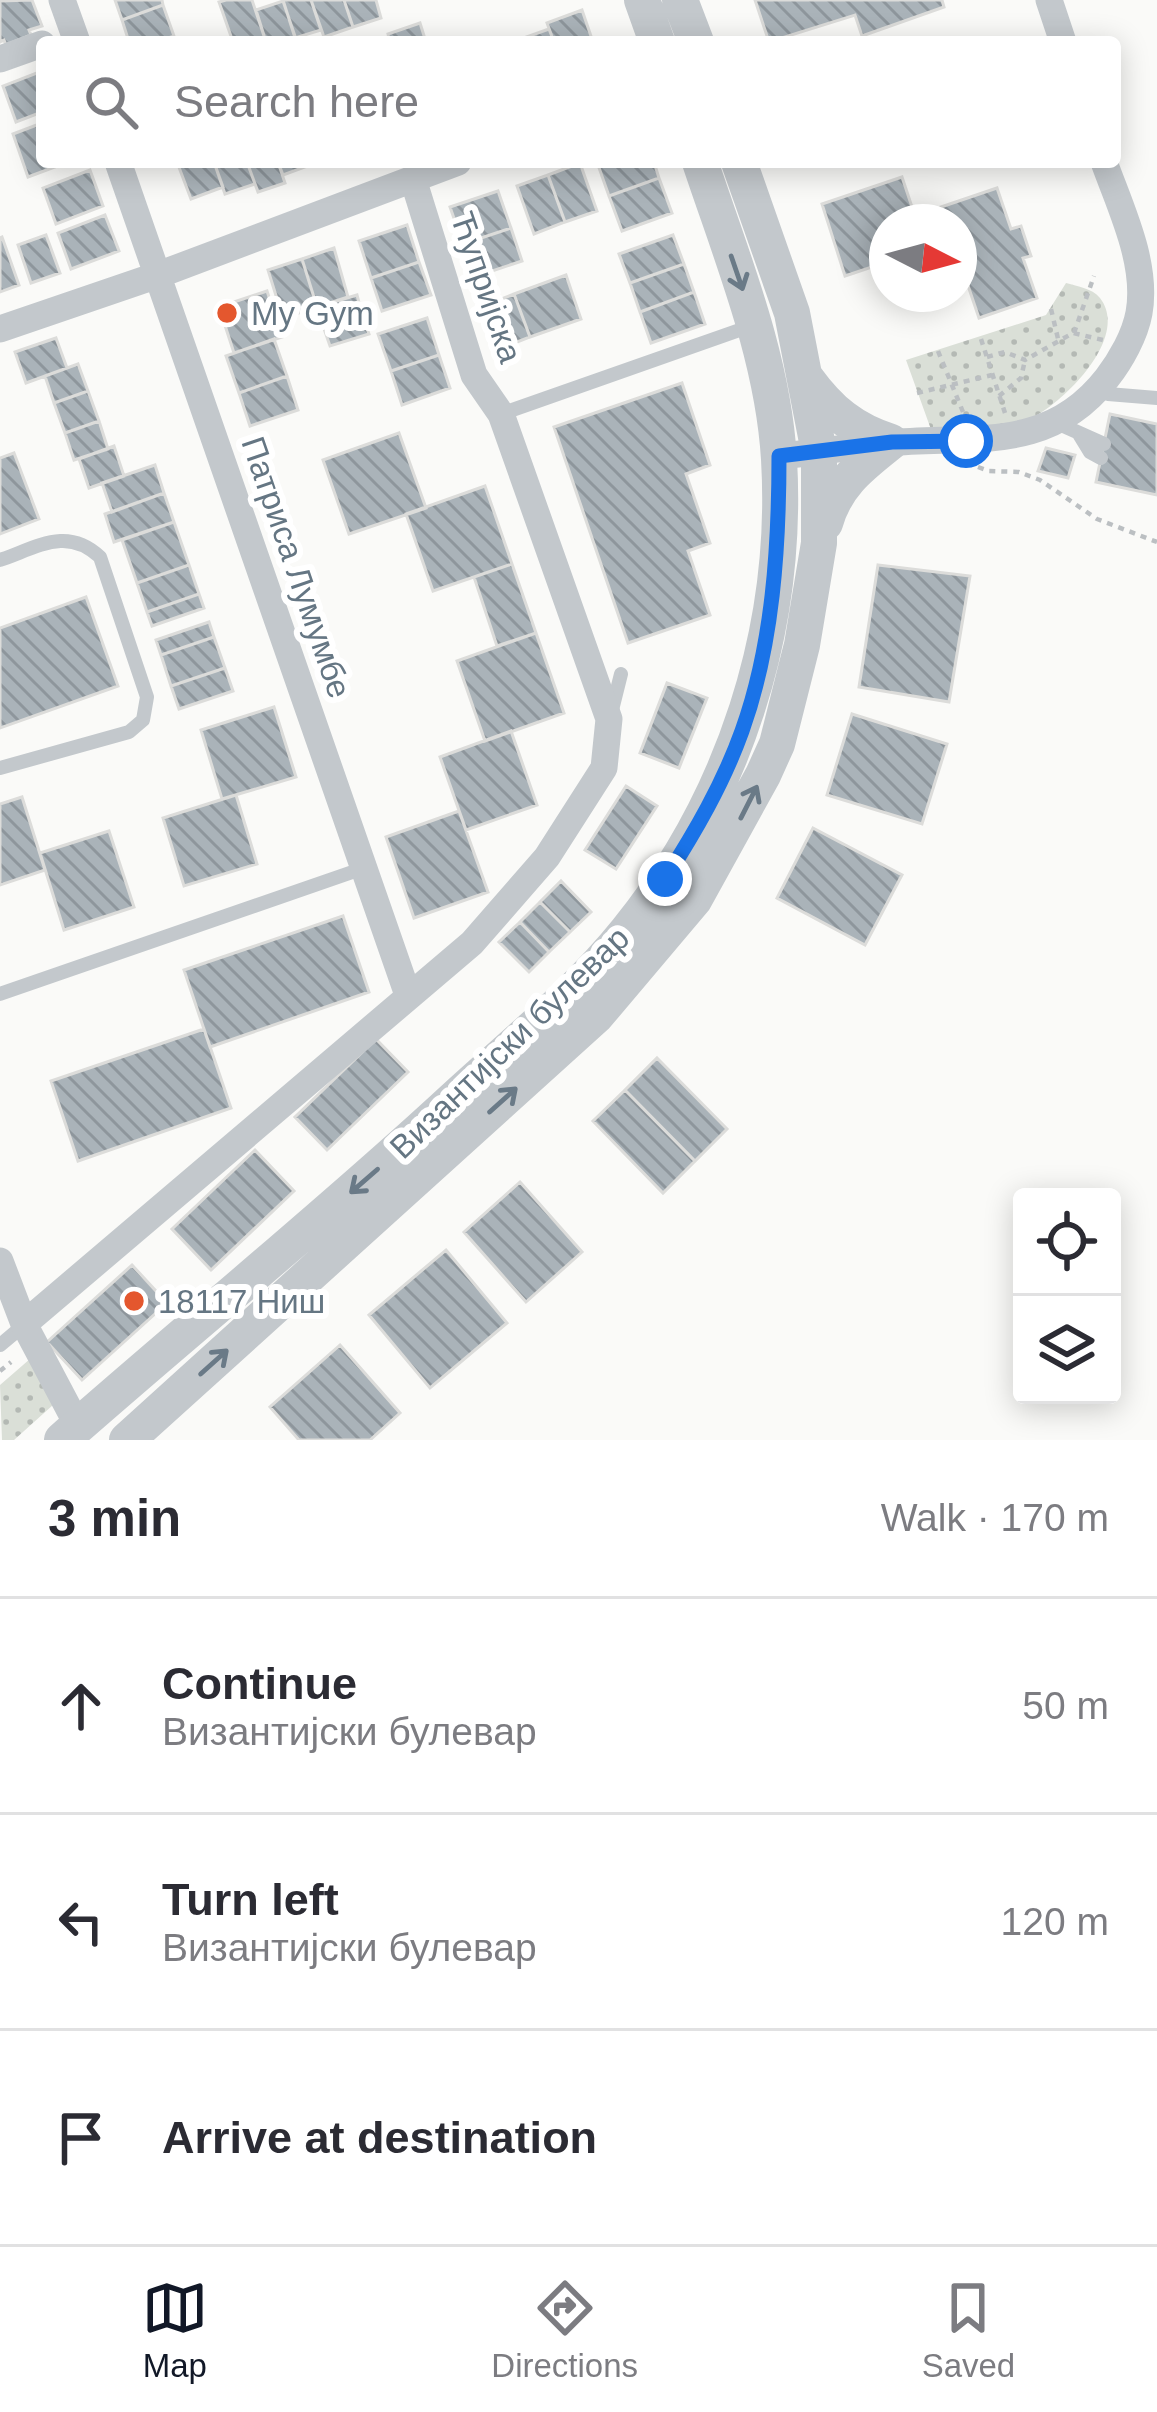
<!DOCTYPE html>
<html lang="en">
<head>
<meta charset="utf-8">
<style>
	body { margin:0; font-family:Arial,sans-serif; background:#f2f2f3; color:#2b2b33 }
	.controls { position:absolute; right:36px; bottom:36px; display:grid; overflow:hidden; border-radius:12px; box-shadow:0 6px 30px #0003 }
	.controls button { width:108px; height:108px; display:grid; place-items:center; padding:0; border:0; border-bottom:3px solid #e1e1e2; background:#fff; color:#2b2b33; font:60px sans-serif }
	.compass { position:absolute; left:869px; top:204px; width:108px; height:108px; border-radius:50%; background:#fff; box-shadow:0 6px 30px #0003; rotate:96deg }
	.stop { position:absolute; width:36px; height:36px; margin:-27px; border:9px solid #1a73e8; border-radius:50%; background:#fff }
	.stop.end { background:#1a73e8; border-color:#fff; box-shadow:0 3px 12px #0008 }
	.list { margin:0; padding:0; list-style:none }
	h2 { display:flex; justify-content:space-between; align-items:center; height:156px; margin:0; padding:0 48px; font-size:51px }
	h2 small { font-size:39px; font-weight:400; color:#7c7c81 }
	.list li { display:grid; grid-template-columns:78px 1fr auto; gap:36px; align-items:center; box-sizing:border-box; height:216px; padding:0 48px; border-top:3px solid #e1e1e2 }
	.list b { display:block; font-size:45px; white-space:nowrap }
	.list p { margin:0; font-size:39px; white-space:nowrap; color:#7c7c81 }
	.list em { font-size:39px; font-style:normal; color:#7c7c81 }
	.icon { flex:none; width:66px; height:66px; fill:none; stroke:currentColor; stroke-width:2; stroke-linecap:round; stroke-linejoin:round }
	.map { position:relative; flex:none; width:1157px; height:1440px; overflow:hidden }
	.search { position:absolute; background:#fff; box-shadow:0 6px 30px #0003; left:36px; right:36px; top:36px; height:132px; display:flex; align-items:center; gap:30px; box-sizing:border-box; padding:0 42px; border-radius:12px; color:#7c7c81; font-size:45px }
	.sheet { height:804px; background:#fff }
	nav { display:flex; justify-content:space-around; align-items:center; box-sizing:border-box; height:168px; border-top:3px solid #e1e1e2; background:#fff; font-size:33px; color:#7c7c81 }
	nav a { display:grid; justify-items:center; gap:6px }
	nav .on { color:#111827 }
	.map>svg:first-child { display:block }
	.grass { fill:url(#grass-dots) }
	.building { fill:url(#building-back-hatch); stroke:#dcdcda; stroke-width:3 }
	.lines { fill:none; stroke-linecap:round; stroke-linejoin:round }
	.path { stroke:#bbbfc2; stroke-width:4.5; stroke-dasharray:6 6; stroke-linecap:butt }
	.service { stroke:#c3c8cc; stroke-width:14 }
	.minor { stroke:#c3c8cc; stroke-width:27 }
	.tertiary { stroke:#c3c8cc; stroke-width:36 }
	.oneway { stroke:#6a7a87 }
	.route { stroke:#1a73e8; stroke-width:15 }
	.poi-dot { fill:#e4572e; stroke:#fff; stroke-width:4.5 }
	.labels { text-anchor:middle; stroke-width:12; stroke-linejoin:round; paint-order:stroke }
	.street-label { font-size:33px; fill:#657683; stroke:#fff }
	.poi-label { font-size:33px; fill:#657683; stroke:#fff; text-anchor:start }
</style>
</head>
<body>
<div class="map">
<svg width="1157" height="1440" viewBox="0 0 1157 1440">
	<defs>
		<pattern id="grass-dots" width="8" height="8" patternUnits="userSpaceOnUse" patternTransform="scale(3)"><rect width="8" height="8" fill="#dadfd7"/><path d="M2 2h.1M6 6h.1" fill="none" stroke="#b4b9b4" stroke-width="1.8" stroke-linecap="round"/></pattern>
		<pattern id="building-back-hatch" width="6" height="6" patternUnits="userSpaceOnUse" patternTransform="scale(3)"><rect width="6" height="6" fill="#aab3b9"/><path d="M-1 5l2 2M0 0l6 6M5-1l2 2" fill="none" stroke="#8e969c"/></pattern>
	</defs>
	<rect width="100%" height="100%" fill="#fafaf8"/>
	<path class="grass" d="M1066 283C1076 286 1092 288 1100 298 1131 338 1061 406 1026 421 999 431 962 431 933 435L906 360 1046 315Z
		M38 1352 63 1396 14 1440H2L0 1385Z"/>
	<path class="building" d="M32 0 42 26 29 30 31 35 6 45 4 40 0 42V1Z
		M115 0H162L163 5 122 20Z
		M226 0H252L266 42H233L219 2Z
		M311 0 321 30 295 38 283 0Z
		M311 0H344L353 27 324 37Z
		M344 0H376L381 18 353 27Z
		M755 0H942L944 7 862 36 855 15 769 42Z
		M283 1 297 42H266L256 10Z
		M163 5 174 36 157 42H129L122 20Z
		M582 10 593 42H554L547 23Z
		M420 23 426 42H390L388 34Z
		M549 29 554 42H522L521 39Z
		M42 71V112L16 122 3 86Z
		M42 123V162H68L28 177 13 134Z
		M177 162H214L223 187 191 199Z
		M214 162H247L255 184 225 194Z
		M247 162H278L285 183 258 192Z
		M278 162H313V164L283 175Z
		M597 162H654L659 178 609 196Z
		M580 163 597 211 565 222 548 175Z
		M90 170 103 206 56 224 43 188Z
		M548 175 565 222 534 234 517 186Z
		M902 177 917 222H887V262L845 276 822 204Z
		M659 178 672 213 622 231 609 196Z
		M997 188 1011 229 1021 226 1031 256 1023 258 1037 298 979 318 959 259V222H947L941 207Z
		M498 191 511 228 463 244 450 207Z
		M105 215 119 251 71 269 58 233Z
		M407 225 419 262 371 278 359 241Z
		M511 228 522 261 474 277 463 244Z
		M46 235 60 273 31 283 18 245Z
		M673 235 684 264 630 283 619 254Z
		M2 237 19 285 0 292V238Z
		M334 248 348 297 317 307 302 259Z
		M302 259 317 307 283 318 268 270Z
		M419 262 431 295 382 311 371 278Z
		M684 264 694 292 640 312 630 283Z
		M566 275 581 319 530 337 514 294Z
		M267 291 282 337 234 353 219 307Z
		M694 292 705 324 651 343 640 312Z
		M514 294 530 337 512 344 496 301Z
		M357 295 361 310 322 323 317 307Z
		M496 301 512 344 495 350 479 307Z
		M361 310 369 334 330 346 322 323Z
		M427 318 439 355 391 371 378 334Z
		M56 338 67 368 26 383 15 352Z
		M274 339 287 376 239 393 226 356Z
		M439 355 450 388 402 405 391 371Z
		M78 364 88 391 54 403 45 376Z
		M287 376 298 410 250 426 239 393Z
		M682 383 710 465 686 474 710 543 688 551 710 615 628 643 554 427Z
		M88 391 99 421 65 433 54 403Z
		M1110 414 1157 424V495L1096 482Z
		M99 421 108 449 74 460 65 433Z
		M399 433 426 508 349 534 323 460Z
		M114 446 124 476 89 488 79 459Z
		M1046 448 1075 455 1068 478 1038 471Z
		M14 453 39 519 0 534V458Z
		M155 465 164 493 112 512 102 483Z
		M485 486 512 564 433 591 406 514Z
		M164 493 174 522 114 542 105 514Z
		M174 522 189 565 137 583 122 540Z
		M512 564 536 633 497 646 474 577Z
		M189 565 199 594 147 612 137 583Z
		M878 565 970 576 949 702 859 687Z
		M199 594 204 608 152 626 147 612Z
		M86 597 118 686 0 728V628Z
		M209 622 214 637 161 655 156 640Z
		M536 633 564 713 485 741 457 661Z
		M214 637 225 668 171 686 161 655Z
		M225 668 233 691 179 709 171 686Z
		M667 683 707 698 679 768 640 753Z
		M274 707 296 777 222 799 201 730Z
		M852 714 947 744 922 824 827 795Z
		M511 731 537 805 466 830 440 757Z
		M626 786 657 806 616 869 585 850Z
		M236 795 257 864 184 886 163 818Z
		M22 797 45 870 0 885V804Z
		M459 811 488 892 414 918 386 837Z
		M813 828 902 875 865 945 777 898Z
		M109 831 134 907 64 930 40 853Z
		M561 881 591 912 570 932 540 902Z
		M540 902 570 932 549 952 520 922Z
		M343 916 369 992 210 1047 184 970Z
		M520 922 549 952 529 972 499 942Z
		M204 1029 231 1108 78 1161 51 1081Z
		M376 1039 408 1072 327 1150 295 1117Z
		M657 1058 727 1129 695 1161 625 1090Z
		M625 1090 695 1161 663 1193 593 1121Z
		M255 1150 294 1191 211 1270 172 1229Z
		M520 1182 582 1252 526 1302 464 1232Z
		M446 1250 507 1323 430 1388 369 1315Z
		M132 1265 167 1303 82 1380 47 1342Z
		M340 1345 400 1413 370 1440H299L270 1407Z"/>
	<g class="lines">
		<path class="path" d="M1051 309 1059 343
			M1074 333 1094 276
			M981 339 1005 413
			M938 351 963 412
			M987 357 1005 352 1025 360 1073 333 1103 340
			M917 393 992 375
			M999 396 1021 378 1025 360
			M978 467 989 471 1019 472 1040 480 1097 519 1157 542
			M0 1371 11 1362"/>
		<path class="service" d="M1108 394 1157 398
			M501 414 751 326
			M1057 423 1104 444
			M1079 434 1090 452 1101 458
			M0 560C38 547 67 526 100 557L147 697 143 720 129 732 0 768
			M611 714 621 674
			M0 994 364 868
			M0 1345 24 1325"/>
		<path class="minor" d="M62 0 77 42
			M1049 0 1063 42
			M0 59 42 44
			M118 162 408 995
			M0 329 158 275 458 162
			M779 456C816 453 852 446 888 443 972 435 1048 454 1107 378 1121 360 1135 335 1139 313 1148 263 1120 207 1104 162
			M0 1261 24 1324 78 1426
			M24 1324 472 943 547 857 604 768 609 719 501 414 474 375 413 179"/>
		<path class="tertiary" d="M642 0 657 42
			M680 0 696 42
			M806 378C830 411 853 430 891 442
			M825 523C836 484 861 466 891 442
			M62 1440C189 1328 320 1222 445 1107 506 1050 575 996 627 931 734 799 789 629 779 459 773 357 732 258 700 162
			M127 1440 596 1016 694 900 763 775 777 744 802 645 819 543V452L792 313 739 162"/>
	</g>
	<defs><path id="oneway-shaft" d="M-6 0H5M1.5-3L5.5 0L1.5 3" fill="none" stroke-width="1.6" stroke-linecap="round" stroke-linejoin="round" transform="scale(3)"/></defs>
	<g class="oneway">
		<use href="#oneway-shaft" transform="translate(737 273) rotate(71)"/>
		<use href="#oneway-shaft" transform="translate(749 802) rotate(-63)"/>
		<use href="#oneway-shaft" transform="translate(503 1100) rotate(-42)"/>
		<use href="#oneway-shaft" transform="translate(364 1181) rotate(139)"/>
		<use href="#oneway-shaft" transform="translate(214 1362) rotate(-42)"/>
	</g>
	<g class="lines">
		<path class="route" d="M665 879C695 832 723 784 742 731 773 645 779 547 779 456L892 442 966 441"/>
	</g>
	<g class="poi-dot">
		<circle cx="227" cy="313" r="12"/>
		<circle cx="134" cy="1301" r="12"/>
	</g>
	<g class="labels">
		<g class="street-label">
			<text transform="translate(487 287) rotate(71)" y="12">Ћупријска</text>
			<text transform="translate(297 567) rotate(71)" y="12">Патриса Лумумбе</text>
			<text transform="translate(509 1042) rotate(-44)" y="12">Византијски булевар</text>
		</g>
		<g class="poi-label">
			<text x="251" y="325">My Gym</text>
			<text x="158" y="1313">18117 Ниш</text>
		</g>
	</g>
</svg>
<div class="controls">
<button><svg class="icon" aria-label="locate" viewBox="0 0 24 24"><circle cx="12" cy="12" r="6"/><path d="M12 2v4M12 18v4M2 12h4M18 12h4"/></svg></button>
<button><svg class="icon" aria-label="layers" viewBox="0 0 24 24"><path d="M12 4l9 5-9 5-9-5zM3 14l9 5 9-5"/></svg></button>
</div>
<svg class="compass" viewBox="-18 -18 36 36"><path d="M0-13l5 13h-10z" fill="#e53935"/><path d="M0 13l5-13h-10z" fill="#7c7c81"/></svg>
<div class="stop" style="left:966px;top:441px"></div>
<div class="stop end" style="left:665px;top:879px"></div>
<div class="search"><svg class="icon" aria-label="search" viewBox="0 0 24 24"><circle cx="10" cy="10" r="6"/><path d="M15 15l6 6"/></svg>Search here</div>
</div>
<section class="sheet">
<h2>3 min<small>Walk · 170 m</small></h2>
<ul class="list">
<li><svg class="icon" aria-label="ahead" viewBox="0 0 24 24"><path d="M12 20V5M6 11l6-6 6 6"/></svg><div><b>Continue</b><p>Византијски булевар</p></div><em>50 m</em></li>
<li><svg class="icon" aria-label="left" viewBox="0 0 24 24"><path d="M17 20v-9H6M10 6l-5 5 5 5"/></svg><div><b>Turn left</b><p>Византијски булевар</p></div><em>120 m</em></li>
<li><svg class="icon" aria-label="arrive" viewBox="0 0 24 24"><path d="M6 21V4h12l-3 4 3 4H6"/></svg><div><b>Arrive at destination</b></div></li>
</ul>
</section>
<nav>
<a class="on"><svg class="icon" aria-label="map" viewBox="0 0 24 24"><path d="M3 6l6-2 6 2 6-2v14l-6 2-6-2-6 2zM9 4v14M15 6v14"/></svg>Map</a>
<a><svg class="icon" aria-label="directions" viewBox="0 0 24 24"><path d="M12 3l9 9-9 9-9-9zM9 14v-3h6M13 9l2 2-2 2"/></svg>Directions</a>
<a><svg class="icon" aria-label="saved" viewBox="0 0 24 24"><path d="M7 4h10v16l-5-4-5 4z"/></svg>Saved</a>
</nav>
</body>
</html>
